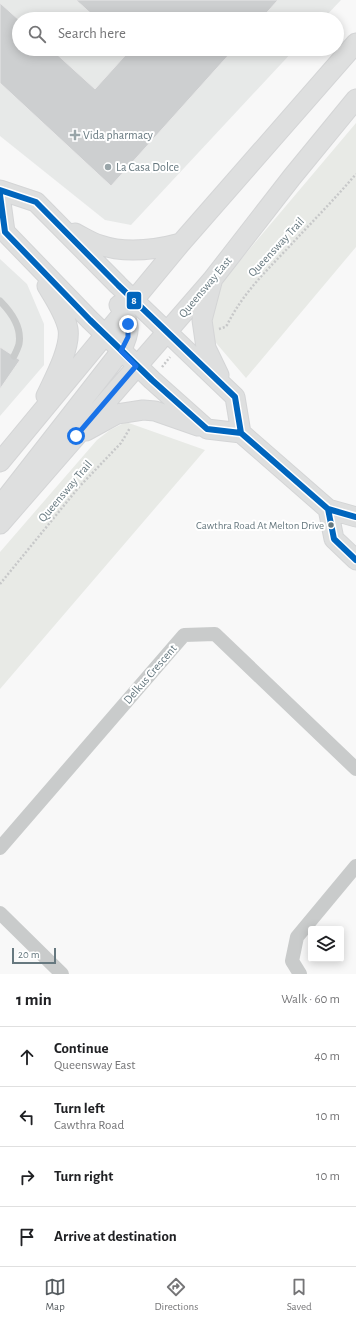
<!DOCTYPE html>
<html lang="en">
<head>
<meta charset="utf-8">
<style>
	body { margin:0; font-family:"Alegreya Sans",sans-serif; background:#f2f2f2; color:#202124 }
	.controls { position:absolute; right:12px; bottom:12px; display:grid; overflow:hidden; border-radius:4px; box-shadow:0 2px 10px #0003 }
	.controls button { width:36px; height:36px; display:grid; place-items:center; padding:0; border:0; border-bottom:1px solid #e0e0e0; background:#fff; color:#202124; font:20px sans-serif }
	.scale { position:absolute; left:12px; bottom:10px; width:44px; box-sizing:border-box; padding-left:4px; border:2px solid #66787f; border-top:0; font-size:11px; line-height:14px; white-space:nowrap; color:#66787f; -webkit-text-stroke:3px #fff; paint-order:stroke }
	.stop { position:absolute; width:12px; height:12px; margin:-9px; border:3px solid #1a73e8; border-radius:50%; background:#fff }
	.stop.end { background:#1a73e8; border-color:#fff; box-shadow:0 1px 4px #0008 }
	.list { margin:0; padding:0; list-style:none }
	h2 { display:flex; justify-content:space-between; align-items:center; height:52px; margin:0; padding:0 16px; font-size:17px }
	h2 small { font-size:13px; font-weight:400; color:#757577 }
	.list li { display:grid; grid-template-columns:26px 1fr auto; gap:12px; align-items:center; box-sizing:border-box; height:60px; padding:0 16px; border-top:1px solid #e0e0e0 }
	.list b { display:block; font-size:15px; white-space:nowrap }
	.list p { margin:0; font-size:13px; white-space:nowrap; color:#757577 }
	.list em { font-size:13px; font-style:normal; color:#757577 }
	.icon { flex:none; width:22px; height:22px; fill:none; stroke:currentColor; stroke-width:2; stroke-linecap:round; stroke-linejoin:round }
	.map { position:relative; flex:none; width:356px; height:974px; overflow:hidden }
	.search { position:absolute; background:#fff; box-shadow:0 2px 10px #0003; left:12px; right:12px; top:12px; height:44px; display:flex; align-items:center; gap:10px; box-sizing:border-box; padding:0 14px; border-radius:22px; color:#757577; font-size:15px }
	.sheet { height:292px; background:#fff }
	nav { display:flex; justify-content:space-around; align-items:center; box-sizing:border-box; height:56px; border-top:1px solid #e0e0e0; background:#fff; font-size:11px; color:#757577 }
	nav a { display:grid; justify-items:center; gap:2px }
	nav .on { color:#565c60 }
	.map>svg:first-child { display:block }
	.built { fill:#e7e9e8 }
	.green { fill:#e8eae6 }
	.building { fill:#cdcfd0; stroke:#e8e8e8 }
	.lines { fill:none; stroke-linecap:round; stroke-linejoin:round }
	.secondary-casing { stroke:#d4d5d6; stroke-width:21 }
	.path { stroke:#c7c8c9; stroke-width:2.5; stroke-dasharray:2 2; stroke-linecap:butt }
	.lane { stroke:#c9cbcb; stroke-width:7 }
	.street { stroke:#c9cbcb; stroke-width:14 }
	.secondary { stroke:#dedfdf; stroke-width:19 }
	.bus-1-casing { stroke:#fff; stroke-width:9 }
	.bus-1 { stroke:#0065bd; stroke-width:6 }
	.route { stroke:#1a73e8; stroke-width:5 }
	.poi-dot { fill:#99a5a9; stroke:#fff; stroke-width:1.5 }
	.bus-dot { fill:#66787f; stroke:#fff; stroke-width:1.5 }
	.labels { text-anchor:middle; stroke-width:4; stroke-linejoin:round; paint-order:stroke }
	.bus-label { font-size:11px; fill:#66787f; stroke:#fff; text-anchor:end }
	.poi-label { font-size:12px; fill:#66787f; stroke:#fff; text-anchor:start }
	.street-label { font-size:12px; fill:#66787f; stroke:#fff }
	.line-badge { stroke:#fff; stroke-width:1.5 }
	.badge-label { font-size:11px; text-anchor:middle; font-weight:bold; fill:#fff }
</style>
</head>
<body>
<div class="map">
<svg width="356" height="974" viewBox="0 0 356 974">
	<rect width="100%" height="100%" fill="#f8f8f8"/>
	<path class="built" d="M0 0H341L323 19H19V49H295L131 225 105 220 0 136Z
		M0 259 27 284 44 324V365L0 416Z"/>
	<path class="green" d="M356 123V247L246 378 193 316Z
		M126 422 205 450 0 689V552L97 440 110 430Z"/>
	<path class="building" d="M76 0H278L261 19H97Z
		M0 3 19 20V49H51L95 89 131 49H234L111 186 0 83Z
		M0 347 20 360 0 389Z"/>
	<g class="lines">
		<g class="secondary-casing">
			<path id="secondary" d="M0 190 36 202 118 285 235 397 241 433
				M0 195 5 232 90 320 152 380 207 429 241 433 328 509 356 517
				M75 233C83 237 92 243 100 245 126 254 155 250 181 243
				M212 282 202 320 206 348 219 375
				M46 396C54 379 71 348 68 329 65 314 55 299 47 286
				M86 431 117 414 143 410 155 411 198 426
				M0 462 181 243 356 43
				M3 502 121 351C131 331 131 324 119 305
				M328 509 334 539 356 560
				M0 524 212 280 292 177 356 99"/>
		</g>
		<path class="path" d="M219 329 225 327 227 325C242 295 263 274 286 250 309 225 334 200 356 174
			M162 367 170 357
			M0 584 79 487 121 443 130 428"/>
		<path class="lane" d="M0 301C11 312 22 327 19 344 18 348 16 352 14 356"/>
		<path class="street" d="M0 848 184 635 215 634 356 769
			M0 913 62 974
			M300 974 292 961 297 937 356 866"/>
		<use href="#secondary" class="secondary"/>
		<g class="bus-1-casing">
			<path id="bus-1" d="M0 190 36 202 118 285 235 397 241 433
				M0 195 5 232 90 320 152 380 207 429 241 433 328 509 356 517
				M328 509 334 539 356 560"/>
		</g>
		<use href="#bus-1" class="bus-1"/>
	</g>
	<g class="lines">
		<path class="route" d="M76 436 136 366 121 351 128 337V324"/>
	</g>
	<g class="poi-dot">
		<path d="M73 129h4v4h4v4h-4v4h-4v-4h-4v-4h4z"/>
		<circle cx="108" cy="167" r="4"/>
	</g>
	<circle class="bus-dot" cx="331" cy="525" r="3.5"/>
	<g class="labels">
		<g class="bus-label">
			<text x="324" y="529">Cawthra Road At Melton Drive</text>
		</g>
		<g class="poi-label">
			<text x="83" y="139">Vida pharmacy</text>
			<text x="116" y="171">La Casa Dolce</text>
		</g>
		<g class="street-label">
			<text transform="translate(276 247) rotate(-47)" y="4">Queensway Trail</text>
			<text transform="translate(205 287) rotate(-50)" y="4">Queensway East</text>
			<text transform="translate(65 491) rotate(-50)" y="4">Queensway Trail</text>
			<text transform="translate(150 674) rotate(-49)" y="4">Delkus Crescent</text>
		</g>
	</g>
	<rect class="line-badge" x="126" y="291" width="16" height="19" rx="4" fill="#0065bd"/>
	<g class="badge-label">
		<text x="134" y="304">8</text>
	</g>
</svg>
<div class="controls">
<button><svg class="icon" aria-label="layers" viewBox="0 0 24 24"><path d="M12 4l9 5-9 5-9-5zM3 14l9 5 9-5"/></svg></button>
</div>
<div class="scale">20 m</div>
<div class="stop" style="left:76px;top:436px"></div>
<div class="stop end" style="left:128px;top:324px"></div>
<div class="search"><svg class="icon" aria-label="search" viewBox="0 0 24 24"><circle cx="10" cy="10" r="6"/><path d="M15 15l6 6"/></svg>Search here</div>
</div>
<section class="sheet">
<h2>1 min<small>Walk · 60 m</small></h2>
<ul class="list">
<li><svg class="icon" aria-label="ahead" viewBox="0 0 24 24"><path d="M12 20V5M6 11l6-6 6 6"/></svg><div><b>Continue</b><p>Queensway East</p></div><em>40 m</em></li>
<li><svg class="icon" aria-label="left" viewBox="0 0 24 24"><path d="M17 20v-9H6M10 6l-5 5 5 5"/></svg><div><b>Turn left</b><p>Cawthra Road</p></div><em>10 m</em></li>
<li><svg class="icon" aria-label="right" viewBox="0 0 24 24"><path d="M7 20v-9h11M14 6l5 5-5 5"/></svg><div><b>Turn right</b></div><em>10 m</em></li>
<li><svg class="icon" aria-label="arrive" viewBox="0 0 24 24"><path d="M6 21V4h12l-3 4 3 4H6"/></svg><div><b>Arrive at destination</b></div></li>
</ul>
</section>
<nav>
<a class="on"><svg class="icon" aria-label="map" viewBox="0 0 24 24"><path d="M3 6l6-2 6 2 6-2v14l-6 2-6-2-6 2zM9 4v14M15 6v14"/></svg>Map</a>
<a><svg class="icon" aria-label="directions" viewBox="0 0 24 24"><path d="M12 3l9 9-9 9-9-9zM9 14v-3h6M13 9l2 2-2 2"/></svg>Directions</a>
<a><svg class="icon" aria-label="saved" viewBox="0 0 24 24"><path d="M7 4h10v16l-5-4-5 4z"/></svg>Saved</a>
</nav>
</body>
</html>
